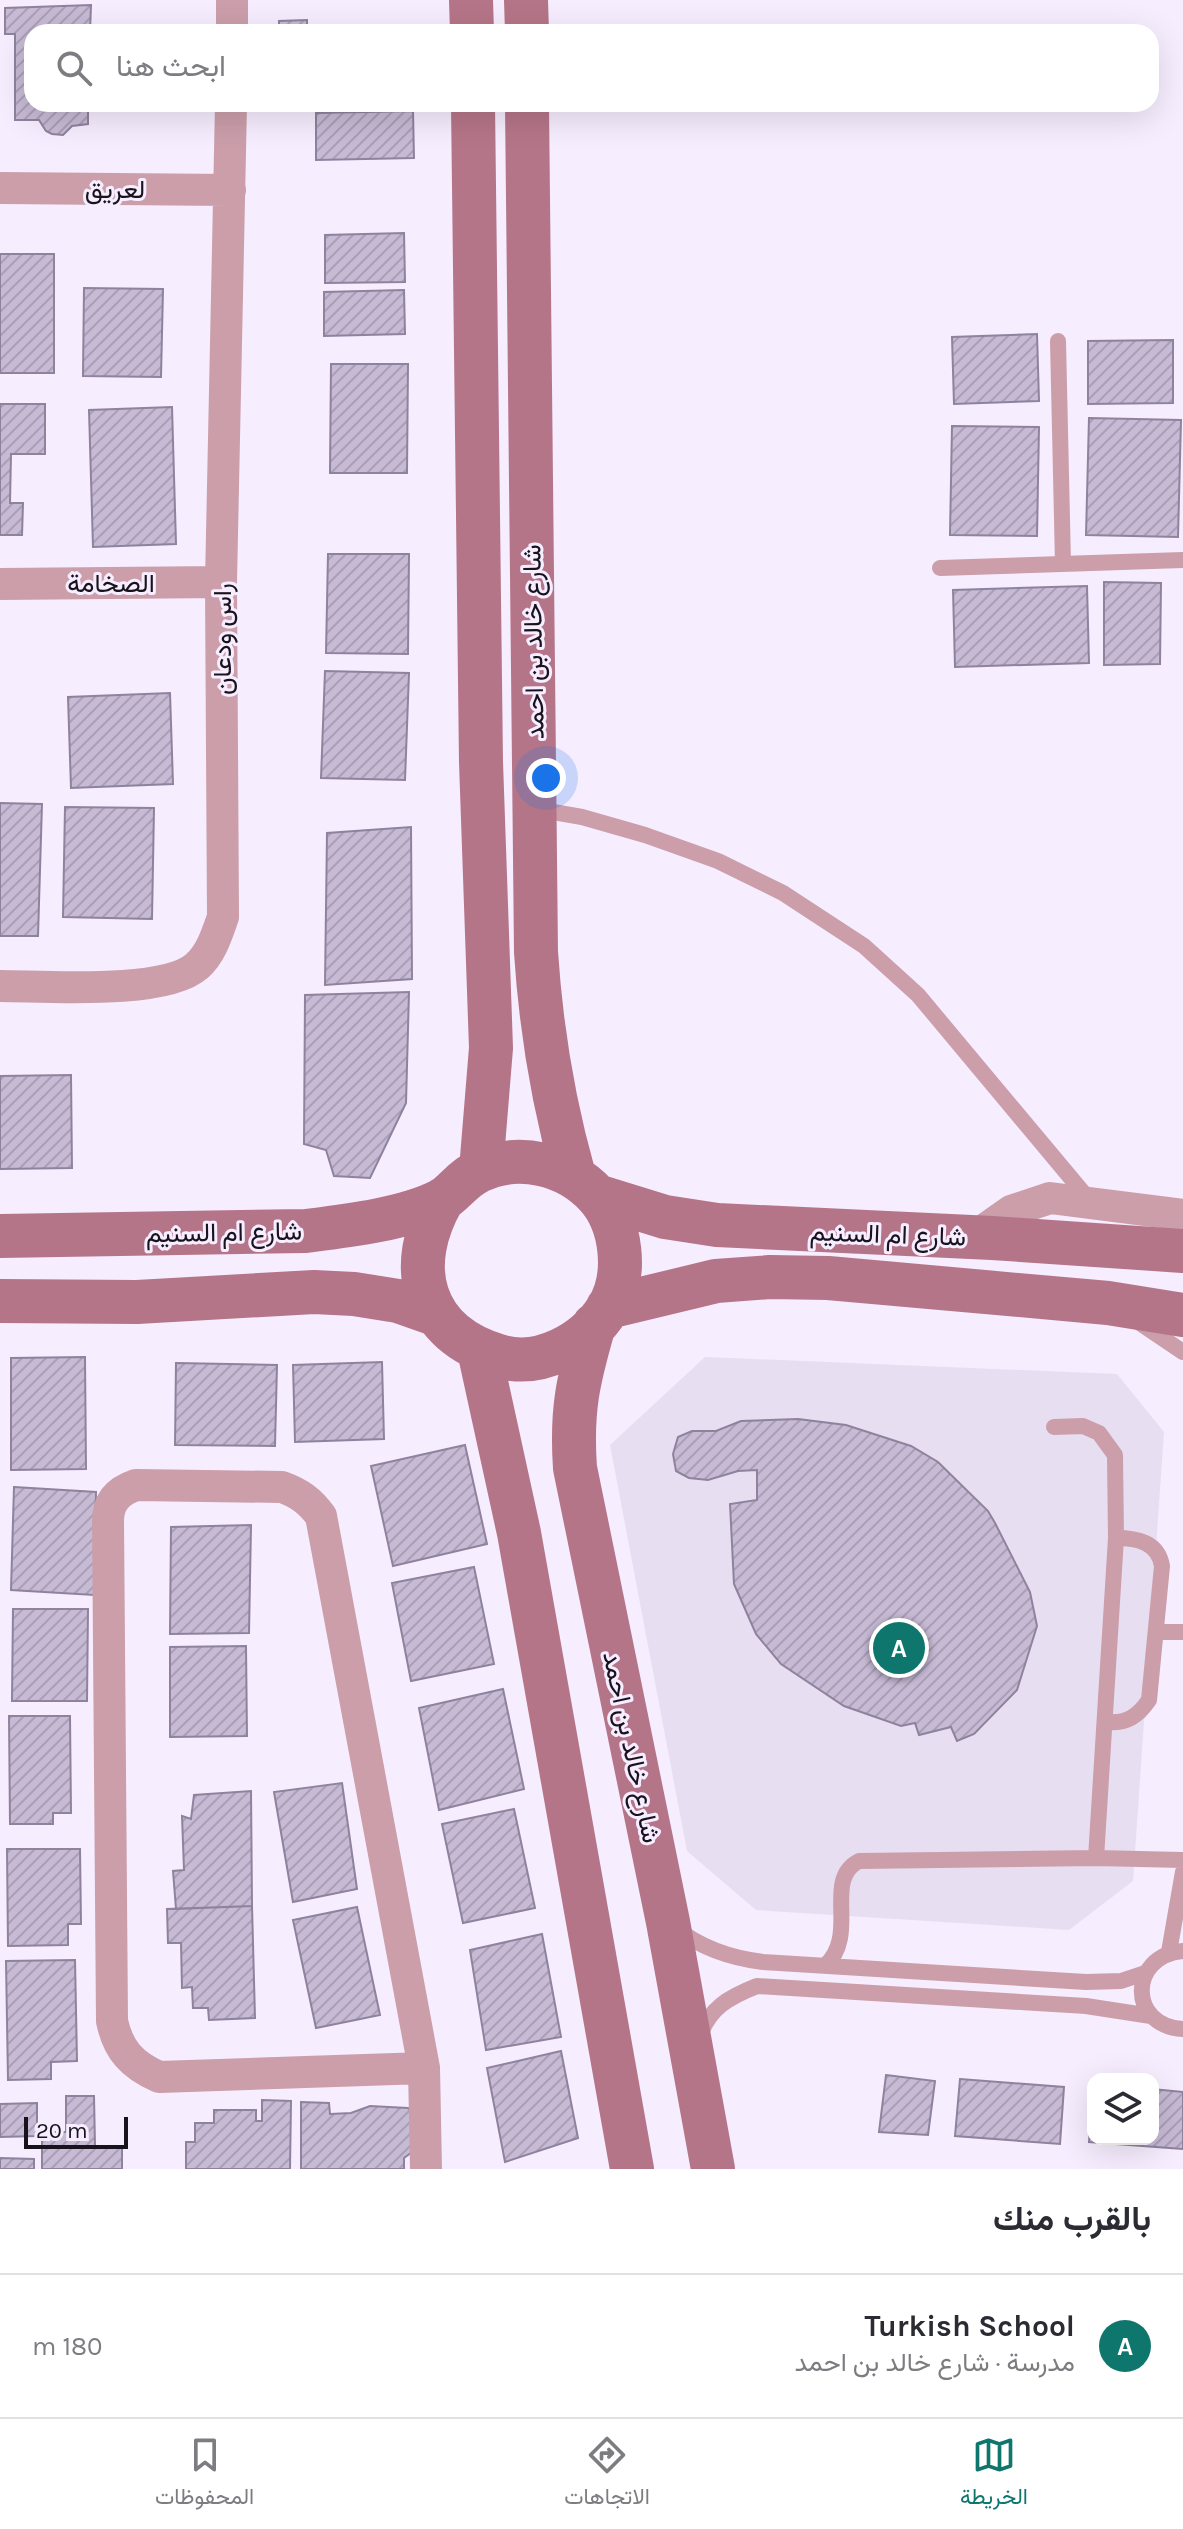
<!DOCTYPE html>
<html lang="ar">
<head>
<meta charset="utf-8">
<style>
	body { margin:0; font-family:Karla,Vazirmatn,sans-serif; background:#f2f2f3; color:#2b2b33; direction:rtl }
	.controls { position:absolute; right:24px; bottom:24px; display:grid; overflow:hidden; border-radius:16px; box-shadow:0 8px 32px #0002 }
	.controls button { width:72px; height:72px; display:grid; place-items:center; padding:0; border:0; border-bottom:2px solid #e1e1e2; background:#fff; color:#2b2b33; font:40px sans-serif }
	.scale { position:absolute; left:24px; bottom:20px; width:104px; box-sizing:border-box; padding-left:8px; border:4px solid #17121b; border-top:0; font-size:22px; line-height:28px; white-space:nowrap; color:#17121b; -webkit-text-stroke:6px #f6edff; paint-order:stroke }
	.you { position:absolute; left:546px; top:778px; width:28px; height:28px; margin:-20px; border:6px solid #fff; border-radius:50%; background:#1a73e8; box-shadow:0 0 0 12px #1a73e833 }
	.badge { display:grid; place-items:center; width:52px; height:52px; border-radius:50%; background:#0f766e; color:#fff; font-size:26px; font-weight:700 }
	.pin { position:absolute; translate:-50% -50%; border:4px solid #fff; box-shadow:0 2px 8px #0006 }
	.list { margin:0; padding:0; list-style:none }
	h2 { display:flex; justify-content:space-between; align-items:center; height:104px; margin:0; padding:0 32px; font-size:34px }
	h2 small { font-size:26px; font-weight:400; color:#7c7c81 }
	.list li { display:grid; grid-template-columns:52px 1fr auto; gap:24px; align-items:center; box-sizing:border-box; height:144px; padding:0 32px; border-top:2px solid #e1e1e2 }
	.list b { display:block; font-size:30px; white-space:nowrap }
	.list p { margin:0; font-size:26px; white-space:nowrap; color:#7c7c81 }
	.list em { font-size:26px; font-style:normal; color:#7c7c81 }
	.icon { flex:none; width:44px; height:44px; fill:none; stroke:currentColor; stroke-width:2; stroke-linecap:round; stroke-linejoin:round }
	.map { position:relative; flex:none; width:1183px; height:2169px; overflow:hidden; direction:ltr }
	.search { position:absolute; background:#fff; box-shadow:0 8px 32px #0002; left:24px; right:24px; top:24px; height:88px; display:flex; align-items:center; gap:20px; box-sizing:border-box; padding:0 28px; border-radius:24px; color:#7c7c81; font-size:30px }
	.sheet { height:248px; background:#fff }
	nav { display:flex; justify-content:space-around; align-items:center; box-sizing:border-box; height:112px; border-top:2px solid #e1e1e2; background:#fff; font-size:22px; color:#7c7c81 }
	nav a { display:grid; justify-items:center; gap:4px }
	nav .on { color:#0f766e }
	.map>svg:first-child { display:block }
	.built { fill:#e7def2 }
	.building { fill:url(#building-hatch); stroke:#8f829d; stroke-width:2 }
	.lines { fill:none; stroke-linecap:round; stroke-linejoin:round }
	.service { stroke:#cb9eaa; stroke-width:16 }
	.minor { stroke:#cb9eaa; stroke-width:32 }
	.secondary { stroke:#b57588; stroke-width:44 }
	.labels { text-anchor:middle; stroke-width:6; stroke-linejoin:round; paint-order:stroke }
	.street-label { font-size:26px; fill:#17121b; stroke:#f6edff }
</style>
</head>
<body>
<div class="map">
<svg width="1183" height="2169" viewBox="0 0 1183 2169">
	<defs>
		<pattern id="building-hatch" width="6" height="6" patternUnits="userSpaceOnUse" patternTransform="scale(2)"><rect width="6" height="6" fill="#c7bad5"/><path d="M-1 1l2-2M0 6l6-6M5 7l2-2" fill="none" stroke="#aa9fb6"/></pattern>
	</defs>
	<rect width="100%" height="100%" fill="#f6edff"/>
	<path class="built" d="M705 1357 1117 1374 1164 1432 1133 1881 1069 1930 756 1910 687 1851 610 1445Z"/>
	<path class="building" d="M91 5 90 32H32V104H88V124L72 126 63 135 52 134 46 131 39 120H15V34H5V8Z
		M307 20V32H279V21Z
		M413 111 414 158 316 160V113Z
		M404 233 405 282 325 283V235Z
		M0 254H54V373H0Z
		M84 288 163 289 161 377 83 376Z
		M404 290 405 334 324 336V292Z
		M1037 334 1039 401 954 404 952 337Z
		M1173 340V403L1088 404V341Z
		M331 364H408L407 473H330Z
		M0 404H45V454H11L10 503H23L22 535H0Z
		M172 407 176 544 93 547 89 410Z
		M1089 418 1181 420 1178 537 1086 535Z
		M952 426 1039 427 1037 536 950 535Z
		M328 554H409L408 654 326 653Z
		M1104 582 1161 583 1160 664 1104 665Z
		M1087 586 1089 663 955 667 953 590Z
		M325 671 409 673 405 780 321 778Z
		M170 693 173 784 71 788 68 697Z
		M0 803 42 804 38 936H0Z
		M65 807 154 808 152 919 63 917Z
		M411 827 412 979 325 985 327 833Z
		M409 992 406 1103 370 1178 334 1176 326 1150 304 1144 305 995Z
		M71 1075 72 1168 0 1169V1076Z
		M85 1357 86 1469 11 1470V1358Z
		M382 1362 384 1439 295 1442 293 1365Z
		M176 1363 277 1365 275 1446 175 1445Z
		M798 1419 846 1425 911 1446 938 1462 988 1511 995 1523 1030 1592 1037 1626 1017 1690 974 1734 957 1741 951 1727 919 1735 915 1723 901 1726 844 1706 781 1664 756 1634 734 1584 730 1504 757 1500V1470L738 1471 708 1480 689 1478 676 1471 673 1454 678 1437 692 1431H716L741 1421Z
		M465 1445 487 1544 393 1566 371 1466Z
		M14 1487 96 1492 94 1595 11 1590Z
		M251 1525 249 1633 170 1634 171 1527Z
		M474 1567 494 1664 411 1681 392 1583Z
		M13 1609H88L87 1701H12Z
		M246 1646 247 1736 170 1737V1647Z
		M503 1689 524 1789 439 1810 419 1708Z
		M9 1716H70L71 1813H53V1824H10Z
		M342 1783 357 1889 293 1902 274 1792Z
		M251 1791 252 1906 176 1909 173 1871 184 1870 182 1816 191 1819 194 1795Z
		M514 1809 535 1908 463 1923 442 1824Z
		M7 1849H80L81 1924H68V1945L8 1946Z
		M252 1906 255 2018 209 2020 208 2008H193L192 1987 182 1988 181 1943H168L167 1909Z
		M357 1907 380 2015 316 2028 293 1920Z
		M542 1934 561 2037 486 2050 470 1950Z
		M75 1960 77 2061 51 2062V2079L8 2080 6 1961Z
		M561 2051 578 2138 505 2162 487 2068Z
		M886 2075 935 2081 928 2135 879 2132Z
		M960 2079 1064 2087 1060 2144 955 2136Z
		M1093 2088V2139H1153V2089L1183 2092V2149L1089 2142Z
		M66 2096H94L95 2146H122V2169H42V2132H66Z
		M262 2100 291 2101 290 2169H186V2142H195V2123H214V2110H256V2121H262Z
		M301 2102 329 2103 330 2114 351 2113 370 2106 408 2108 421 2118 419 2147 404 2158V2169H301Z
		M37 2103V2136L0 2137V2104Z
		M0 2158 34 2159V2169H0Z"/>
	<g class="lines">
		<path class="service" d="M1058 341 1063 564
			M940 568 1183 560
			M536 809 582 817 645 835 718 861 783 893 864 946 918 995 1091 1202
			M1140 1323 1183 1352
			M1054 1427 1083 1426 1099 1433 1115 1455 1116 1538 1096 1858
			M1158 1632H1183
			M1106 1722C1127 1724 1138 1716 1149 1700L1162 1566C1158 1542 1137 1538 1116 1538
			M676 1928C702 1949 731 1958 763 1962L1086 1982 1121 1981 1145 1973
			M1183 1951C1128 1956 1128 2026 1183 2029
			M1169 1952 1183 1872
			M825 1966C860 1934 822 1880 859 1861L1096 1858 1183 1860
			M699 2038C709 2008 729 1997 757 1986L1086 2006 1151 2016"/>
		<path class="minor" d="M232 32V0
			M0 188 230 190
			M0 584 221 582
			M0 986C45 986 165 995 197 966 211 954 217 934 223 917L221 582 231 104
			M974 1237 1011 1211 1050 1198 1183 1215
			M424 2068 159 2077C132 2065 118 2050 112 2021L108 1521C108 1502 118 1491 136 1485L282 1487C299 1493 310 1501 321 1516L424 2068 426 2169"/>
		<path class="secondary" d="M471 0 472 32
			M526 0 527 32
			M473 104 481 762 491 1048 481 1170
			M527 104 536 952C541 1029 553 1102 574 1176
			M597 1196 665 1217 717 1225 992 1238 1183 1251
			M0 1236 306 1231C346 1226 406 1219 442 1200 454 1193 463 1178 479 1171 519 1152 567 1164 596 1195 622 1223 628 1275 608 1308 587 1343 539 1369 499 1356 421 1333 404 1266 443 1199
			M0 1301 137 1302 314 1292 354 1294 398 1301 435 1314
			M608 1307 716 1281 770 1277 828 1278 1108 1303 1183 1315
			M594 1325C578 1380 571 1410 575 1468L668 1922 713 2169
			M479 1350 519 1533 632 2169"/>
	</g>
	<g class="labels">
		<g class="street-label">
			<text x="115" y="198">لعريق</text>
			<text x="111" y="592">الصخامة</text>
			<text transform="translate(222 639) rotate(-90)" y="9">راس ودعان</text>
			<text transform="translate(533 642) rotate(-91)" y="9">شارع خالد بن احمد</text>
			<text transform="translate(224 1232) rotate(-1)" y="9">شارع ام السنيم</text>
			<text transform="translate(888 1234) rotate(2)" y="9">شارع ام السنيم</text>
			<text transform="translate(632 1747) rotate(78)" y="9">شارع خالد بن احمد</text>
		</g>
	</g>
</svg>
<div class="controls">
<button><svg class="icon" aria-label="layers" viewBox="0 0 24 24"><path d="M12 4l9 5-9 5-9-5zM3 14l9 5 9-5"/></svg></button>
</div>
<div class="scale">20 m</div>
<div class="you"></div>
<div class="pin badge" style="left:899px;top:1648px">A</div>
<div class="search"><svg class="icon" aria-label="search" viewBox="0 0 24 24"><circle cx="10" cy="10" r="6"/><path d="M15 15l6 6"/></svg>ابحث هنا</div>
</div>
<section class="sheet">
<h2>بالقرب منك<small></small></h2>
<ul class="list">
<li><span class="badge">A</span><div><b>Turkish School</b><p>مدرسة · شارع خالد بن احمد</p></div><em>180 m</em></li>
</ul>
</section>
<nav>
<a class="on"><svg class="icon" aria-label="map" viewBox="0 0 24 24"><path d="M3 6l6-2 6 2 6-2v14l-6 2-6-2-6 2zM9 4v14M15 6v14"/></svg>الخريطة</a>
<a><svg class="icon" aria-label="directions" viewBox="0 0 24 24"><path d="M12 3l9 9-9 9-9-9zM9 14v-3h6M13 9l2 2-2 2"/></svg>الاتجاهات</a>
<a><svg class="icon" aria-label="saved" viewBox="0 0 24 24"><path d="M7 4h10v16l-5-4-5 4z"/></svg>المحفوظات</a>
</nav>
</body>
</html>
